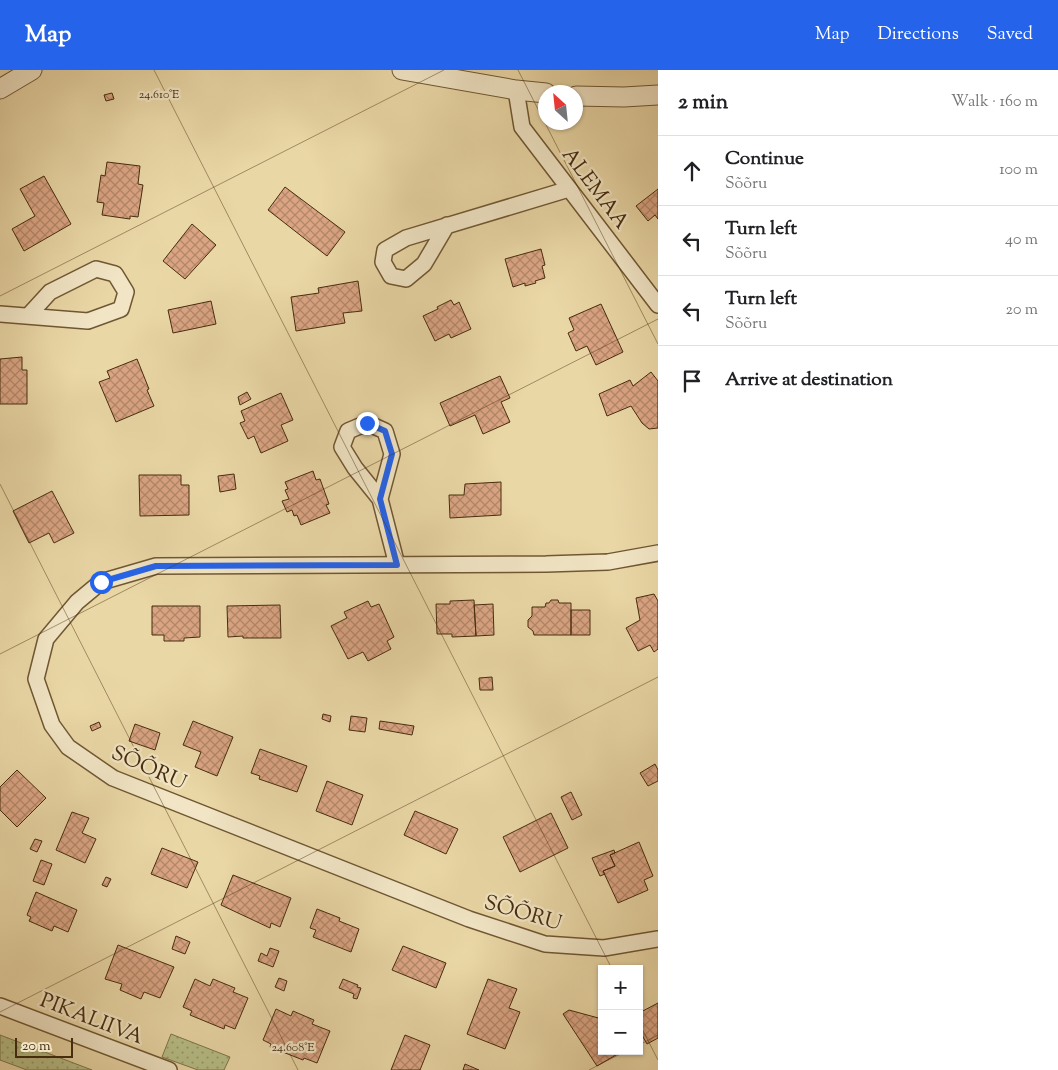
<!DOCTYPE html>
<html lang="en">
<head>
<meta charset="utf-8">
<style>
	body { margin:0; font-family:"Sorts Mill Goudy",serif; background:#f2f2f2; color:#202124 }
	.controls { position:absolute; right:15px; bottom:15px; display:grid; overflow:hidden; border-radius:0px; box-shadow:0 1px 4px #0004 }
	.controls button { width:45px; height:45px; display:grid; place-items:center; padding:0; border:0; border-bottom:1px solid #e0e0e0; background:#fff; color:#202124; font:25px sans-serif }
	.compass { position:absolute; left:538px; top:15px; width:45px; height:45px; border-radius:50%; background:#fff; box-shadow:0 1px 4px #0004; rotate:333deg }
	.scale { position:absolute; left:15px; bottom:12px; width:58px; box-sizing:border-box; padding-left:5px; border:2px solid #472c0d; border-top:0; font-size:14px; line-height:18px; white-space:nowrap; color:#472c0d; -webkit-text-stroke:4px #f1e5c5; paint-order:stroke }
	.stop { position:absolute; width:15px; height:15px; margin:-11px; border:4px solid #2563eb; border-radius:50%; background:#fff }
	.stop.end { background:#2563eb; border-color:#fff; box-shadow:0 1px 5px #0008 }
	.list { margin:0; padding:0; list-style:none }
	h2 { display:flex; justify-content:space-between; align-items:center; height:65px; margin:0; padding:0 20px; font-size:21px }
	h2 small { font-size:16px; font-weight:400; color:#757577 }
	.list li { display:grid; grid-template-columns:32px 1fr auto; gap:15px; align-items:center; box-sizing:border-box; height:70px; padding:0 20px; border-top:1px solid #e0e0e0 }
	.list b { display:block; font-size:19px; white-space:nowrap }
	.list p { margin:0; font-size:16px; white-space:nowrap; color:#757577 }
	.list em { font-size:16px; font-style:normal; color:#757577 }
	.icon { flex:none; width:28px; height:28px; fill:none; stroke:currentColor; stroke-width:2; stroke-linecap:round; stroke-linejoin:round }
	.map { position:relative; flex:none; width:658px; height:1000px; overflow:hidden }
	header { display:flex; align-items:center; gap:30px; box-sizing:border-box; height:70px; padding:0 25px; background:#2563eb; color:#fff }
	header strong { font-size:24px }
	nav { display:flex; gap:28px; margin-inline-start:auto; font-size:18px }
	main { display:flex }
	aside { flex:1; background:#fff }
	.map>svg:first-child { display:block }
	.grass { fill:url(#grass-dots); stroke:#7f754a }
	.building { fill:url(#building-cross-hatch); stroke:#472c0d }
	.lines { fill:none; stroke-linecap:round; stroke-linejoin:round }
	.minor-casing { stroke:#705733; stroke-width:18 }
	.tertiary-casing { stroke:#705733; stroke-width:21 }
	.minor { stroke:#f1e5c5; stroke-width:15 }
	.tertiary { stroke:#f1e5c5; stroke-width:19 }
	.route { stroke:#2563eb; stroke-width:6 }
	.ticks { fill:none; stroke:#472c0d; stroke-width:1; stroke-opacity:0.45 }
	.labels { text-anchor:middle; stroke-width:4.5; stroke-linejoin:round; paint-order:stroke }
	.street-label { font-size:21px; fill:#472c0d; stroke:#f1e5c5 }
	.ticks-label { font-size:12px; text-anchor:middle; fill:#472c0d; stroke:#f1e5c5; stroke-width:4.5; stroke-linejoin:round; paint-order:stroke }
</style>
</head>
<body>
<header>
<strong>Map</strong>
<nav><a>Map</a><a>Directions</a><a>Saved</a></nav>
</header>
<main>
<div class="map">
<svg width="658" height="1000" viewBox="0 0 658 1000">
	<defs>
		<pattern id="grass-dots" width="8" height="8" patternUnits="userSpaceOnUse" patternTransform="scale(1.25)"><rect width="8" height="8" fill="#b7be87"/><path d="M2 2h.1M6 6h.1" fill="none" stroke="#979b6d" stroke-width="1.8" stroke-linecap="round"/></pattern>
		<pattern id="building-cross-hatch" width="8" height="8" patternUnits="userSpaceOnUse" patternTransform="scale(1.25)"><rect width="8" height="8" fill="#dba584"/><path d="M0 0l8 8M0 8l8-8" fill="none" stroke="#b3876a"/></pattern>
	</defs>
	<rect width="100%" height="100%" fill="#ead7a6"/>
	<filter id="stains"><feTurbulence type="fractalNoise" baseFrequency=".004" numOctaves="4"/><feColorMatrix values="0 0 0 0 .2 0 0 0 0 .09 0 0 0 0 .02 0 0 0 .5 -.17"/></filter>
	<radialGradient id="worn" r=".72"><stop offset=".6" stop-color="#630" stop-opacity="0"/><stop offset="1" stop-color="#630" stop-opacity=".3"/></radialGradient>
	<path class="grass" d="M171 964 230 987 224 1000H198L162 987Z
		M0 965 92 1000H27L0 990Z"/>
	<path class="building" d="M112 23 114 29 106 31 104 25Z
		M107 92 140 96 138 114 143 115 138 147 130 146V149L102 145 104 133 97 132 101 105 105 106Z
		M44 106 71 154 24 181 12 159 35 146 20 119Z
		M285 117 345 162 327 186 268 140Z
		M658 119V149L655 145 648 151 636 136Z
		M192 154 216 175 185 209 163 191Z
		M541 179 545 195 542 196 545 208 535 211 536 213 525 216V213L513 217 505 189Z
		M358 211 362 241 343 243 345 253 296 261 291 227 319 223 318 218Z
		M451 230 454 235 459 232 471 259 451 268 449 264 435 271 423 246 438 239 437 237Z
		M211 231 216 254 173 263 168 240Z
		M601 234 623 282 596 295 587 276 576 281 568 263 574 260 569 248Z
		M22 287V300H27V334H0V289Z
		M137 289 149 319 147 320 154 336 116 352 99 312 110 308 107 301Z
		M651 302 658 311V358L649 359 642 353 631 336 607 346 599 324 630 310 633 316Z
		M500 306 510 328 501 332 510 352 483 364 475 345 450 356 440 333Z
		M247 322 251 329 240 335 238 327Z
		M281 323 293 350 281 355 288 371 261 383 254 366 248 369 240 353 245 351 241 341Z
		M313 401 316 410 320 409 329 434 326 435 330 443 301 455 297 445 294 446 292 440 287 442 282 431 289 429 285 420 288 419 285 412Z
		M234 404 236 419 220 422 218 406Z
		M139 405H181V415H189V445L140 446Z
		M501 412V445L450 448 449 425H464L465 414Z
		M52 421 74 463 54 473 49 463 29 473 13 441Z
		M654 524 658 531V579L654 582 650 575 638 581 626 558 640 550 636 528Z
		M474 530 476 566 452 567V564H437L436 534H450V531Z
		M551 530H558L559 533H571V565H534L533 561 528 557V550L532 546V537H545L546 533H549Z
		M368 531 371 537 379 534 394 567 387 571 391 579 368 591 363 582 348 589 331 556 347 548 344 542Z
		M493 534 494 565 476 566 474 535Z
		M280 535 281 568H243V566L228 567 227 536Z
		M152 536H200V567L184 568V571H164V565H152Z
		M571 540H590V565H571Z
		M492 607 493 620H480L479 608Z
		M323 644 331 646 330 652 322 649Z
		M351 646 367 648 365 662 349 660Z
		M193 651 233 667 217 706 195 697 201 682 183 675Z
		M380 651 414 656 412 665 379 659Z
		M99 652 101 657 92 661 90 656Z
		M135 654 160 663 155 680 129 671Z
		M260 679 307 696 297 722 259 709 260 706 251 703Z
		M655 694 658 700V711L648 716 640 703Z
		M17 700 46 728 17 757 0 740V717Z
		M327 711 363 725 352 755 316 741Z
		M571 722 582 745 572 750 561 727Z
		M415 741 458 759 446 784 404 765Z
		M72 742 89 748 82 763 96 769 85 793 56 780Z
		M551 743 568 778 520 802 503 767Z
		M35 769 42 771 37 782 30 779Z
		M639 772 653 806 644 810 648 820 618 833 603 801 615 796 610 785Z
		M162 778 198 792 187 818 151 804Z
		M614 780 615 783 610 785 615 796 603 801 605 804 600 806 592 788Z
		M41 790 52 794 44 815 33 811Z
		M233 805 291 828 280 857 271 853 270 858 221 835Z
		M106 807 111 809 107 817 102 815Z
		M36 822 77 840 68 862 54 856 52 861 29 851 31 847 27 845Z
		M317 839 340 848 339 851 359 859 351 882 313 867 316 860 310 858Z
		M176 866 190 872 185 884 172 879Z
		M118 875 174 897 160 928 144 922 141 929 120 920 122 914 105 909Z
		M403 876 446 893 436 918 392 900Z
		M270 878 279 881 273 897 258 891 261 883 267 886Z
		M279 908 287 911 284 921 275 917Z
		M195 909 210 916 213 909 235 918 233 922 248 928 235 959 225 955 224 959 190 945 192 941 183 937Z
		M343 909 358 915 357 917 361 918 357 929 353 928 354 924 339 918Z
		M488 909 517 919 509 938 520 942 505 979 467 964Z
		M658 933V968L647 974 639 960V943Z
		M276 939 291 946 293 941 314 950 312 954 330 961 317 993 304 988 303 990 270 977 271 974 263 970Z
		M569 940 602 949V981L621 982 597 996 563 944Z
		M405 965 430 975 420 1000H391Z
		M465 994 479 1000H463Z"/>
	<g class="lines">
		<g class="minor-casing">
			<path id="minor" d="M516 20 522 57 658 235
				M447 155 424 194 406 209 391 206 383 192 385 180 406 168 569 119
				M0 244 88 251 121 239 126 222 115 204 96 199 50 222 28 246
				M380 429 392 384 385 361 367 353 348 361 342 377 355 398 380 429 397 495
				M658 483 608 492 546 494 156 496 101 512 77 532 46 569 36 609 52 655 68 677 113 708 469 849 545 874 604 878 658 869
				M0 936 169 1000"/>
		</g>
		<g class="tertiary-casing">
			<path id="tertiary" d="M402 0 516 20 546 23
				M0 19 32 0
				M576 26 624 27 658 25"/>
		</g>
		<use href="#minor" class="minor"/>
		<use href="#tertiary" class="tertiary"/>
	</g>
	<g class="lines">
		<path class="route" d="M101 512 156 496 397 495 380 429 392 384 385 361 367 353"/>
	</g>
	<path class="ticks" d="M154 0 612 899M518 0 658 274M0 226 444 0M0 414 298 1000M0 584 658 249M0 942 658 607M639 953 658 990M639 975 658 965M589 1000 626 981"/>
	<g class="labels">
		<g class="street-label">
			<text transform="translate(596 118) rotate(53)" y="7">ALEMAA</text>
			<text transform="translate(149 697) rotate(24)" y="7">SÕÕRU</text>
			<text transform="translate(523 842) rotate(16)" y="7">SÕÕRU</text>
			<text transform="translate(92 948) rotate(21)" y="7">PIKALIIVA</text>
		</g>
	</g>
	<g class="ticks-label">
		<text x="159" y="28">24.610°E</text>
		<text x="293" y="981">24.608°E</text>
	</g>
	<rect width="100%" height="100%" filter="url(#stains)"/>
	<rect width="100%" height="100%" fill="url(#worn)"/>
</svg>
<div class="controls">
<button>+</button>
<button>−</button>
</div>
<svg class="compass" viewBox="-18 -18 36 36"><path d="M0-13l5 13h-10z" fill="#e53935"/><path d="M0 13l5-13h-10z" fill="#757577"/></svg>
<div class="scale">20 m</div>
<div class="stop" style="left:101px;top:512px"></div>
<div class="stop end" style="left:367px;top:353px"></div>
</div>
<aside>
<h2>2 min<small>Walk · 160 m</small></h2>
<ul class="list">
<li><svg class="icon" aria-label="ahead" viewBox="0 0 24 24"><path d="M12 20V5M6 11l6-6 6 6"/></svg><div><b>Continue</b><p>Sõõru</p></div><em>100 m</em></li>
<li><svg class="icon" aria-label="left" viewBox="0 0 24 24"><path d="M17 20v-9H6M10 6l-5 5 5 5"/></svg><div><b>Turn left</b><p>Sõõru</p></div><em>40 m</em></li>
<li><svg class="icon" aria-label="left" viewBox="0 0 24 24"><path d="M17 20v-9H6M10 6l-5 5 5 5"/></svg><div><b>Turn left</b><p>Sõõru</p></div><em>20 m</em></li>
<li><svg class="icon" aria-label="arrive" viewBox="0 0 24 24"><path d="M6 21V4h12l-3 4 3 4H6"/></svg><div><b>Arrive at destination</b></div></li>
</ul>
</aside>
</main>
</body>
</html>
